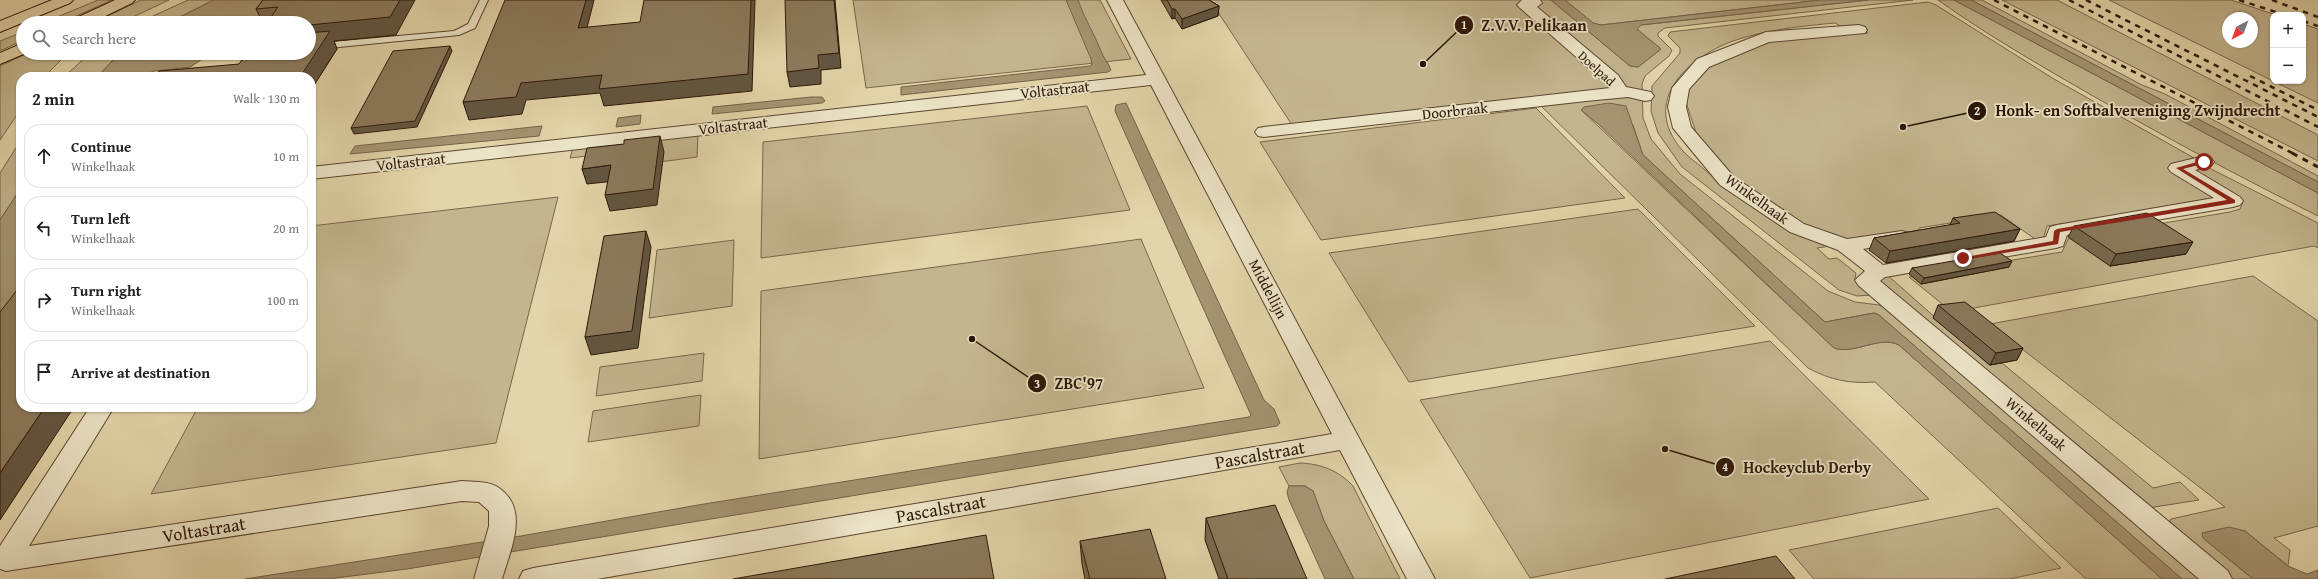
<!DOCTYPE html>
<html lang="en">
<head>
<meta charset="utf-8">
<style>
	body { margin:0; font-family:"Gentium Book Plus",serif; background:#f6f6f6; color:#222 }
	.controls { position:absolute; right:12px; top:12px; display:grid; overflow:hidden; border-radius:8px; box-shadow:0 1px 3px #0004 }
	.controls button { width:36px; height:36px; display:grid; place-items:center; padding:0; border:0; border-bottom:1px solid #e0e0e0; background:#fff; color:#222; font:20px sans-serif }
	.compass { position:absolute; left:2222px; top:12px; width:36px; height:36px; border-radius:50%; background:#fff; box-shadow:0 1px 3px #0004; rotate:221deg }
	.stop { position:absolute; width:12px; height:12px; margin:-9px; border:3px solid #8f2418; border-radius:50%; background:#fff }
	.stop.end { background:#8f2418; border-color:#fff; box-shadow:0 1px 4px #0008 }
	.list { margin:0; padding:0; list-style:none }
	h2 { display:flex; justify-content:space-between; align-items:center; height:52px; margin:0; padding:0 16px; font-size:17px }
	h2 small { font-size:13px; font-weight:400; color:#767676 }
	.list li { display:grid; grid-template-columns:26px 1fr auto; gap:12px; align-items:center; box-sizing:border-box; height:64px; margin:0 8px 8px; padding:0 8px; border:1px solid #e0e0e0; border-radius:16px }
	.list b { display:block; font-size:15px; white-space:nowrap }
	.list p { margin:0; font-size:13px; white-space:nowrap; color:#767676 }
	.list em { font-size:13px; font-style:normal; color:#767676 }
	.icon { flex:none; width:22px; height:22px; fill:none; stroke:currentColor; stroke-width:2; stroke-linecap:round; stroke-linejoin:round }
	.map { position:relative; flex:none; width:2318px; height:579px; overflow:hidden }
	.search { position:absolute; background:#fff; box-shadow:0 1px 3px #0004; left:16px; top:16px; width:300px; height:44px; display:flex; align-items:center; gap:10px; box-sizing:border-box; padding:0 14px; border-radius:22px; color:#767676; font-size:15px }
	.panel { position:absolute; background:#fff; box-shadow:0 1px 3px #0004; left:16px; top:72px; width:300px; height:340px; border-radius:16px }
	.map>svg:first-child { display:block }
	.green { fill:#c3b58e; stroke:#78664b; fill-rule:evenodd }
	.water { fill:#a49472; stroke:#746248 }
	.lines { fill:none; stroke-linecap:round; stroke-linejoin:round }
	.lane-casing { stroke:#5a4630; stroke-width:2 }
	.street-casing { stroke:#5a4630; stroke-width:2 }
	.highway-casing { stroke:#2c1708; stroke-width:2 }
	.lane { fill:#ece4c7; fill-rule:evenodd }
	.street { fill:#ece4c7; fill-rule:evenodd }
	.highway { fill:#e2d5a9; fill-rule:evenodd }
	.rail-far1 { stroke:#2c1708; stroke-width:2.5; stroke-dasharray:5.5 5.5; stroke-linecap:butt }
	.rail { stroke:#2c1708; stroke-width:3; stroke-dasharray:6 6; stroke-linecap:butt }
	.wall { fill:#78694f; stroke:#2c1708 }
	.shaded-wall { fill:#615540; stroke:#2c1708 }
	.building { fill:#8b7a5c; stroke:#2c1708 }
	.route { fill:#8f2418 }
	.labels { text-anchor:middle; stroke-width:3.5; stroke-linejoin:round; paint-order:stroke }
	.far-street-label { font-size:13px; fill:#2c1708; stroke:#ece4c7 }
	.street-label { font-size:15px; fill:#2c1708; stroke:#ece4c7 }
	.near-street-label { font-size:18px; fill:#2c1708; stroke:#ece4c7 }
	.leader { fill:none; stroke:#2c1708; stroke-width:1.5 }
	.callout-dot { fill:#2c1708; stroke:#ece4c7; stroke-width:1.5 }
	.mark-label { font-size:12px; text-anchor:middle; font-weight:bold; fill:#fff }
	.callout-label { font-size:16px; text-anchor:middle; font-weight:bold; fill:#2c1708; stroke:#ece4c7; stroke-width:3.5; stroke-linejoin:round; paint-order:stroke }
</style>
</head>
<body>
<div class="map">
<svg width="2318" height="579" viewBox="0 0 2318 579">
	<rect width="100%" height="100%" fill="#e2d5a9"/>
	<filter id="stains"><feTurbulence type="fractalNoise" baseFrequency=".005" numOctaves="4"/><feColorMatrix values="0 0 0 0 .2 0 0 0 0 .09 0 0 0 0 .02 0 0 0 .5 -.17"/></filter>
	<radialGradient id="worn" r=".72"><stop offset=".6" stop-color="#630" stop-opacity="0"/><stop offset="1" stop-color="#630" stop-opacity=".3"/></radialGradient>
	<path class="green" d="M98 0H112L61 23H43Z
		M141 0H169L120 23H92Z
		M188 0H214L168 23H138Z
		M853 0H1100L1131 59 866 88Z
		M1210 0H1551L1630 66 1638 67 1661 49 1636 29 1641 25 1868 0H1913L1665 28 1658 33V36L1672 50 1669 56 1645 76 1642 84 1643 118 1651 139 1680 174 1828 291 1855 302 1879 305 1890 310 2204 579H2182L1879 315 1874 313 1825 322 1643 155 1633 125 1581 110 1834 348C1855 355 1879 335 1899 345L2162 579H2086L1875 382C1850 384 1830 380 1808 368L1539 104 1296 131Z
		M1565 0H1821L1601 25 1593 23Z
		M1938 0H1954L2318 193V216C2242 178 2167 138 2093 96 2041 66 1987 35 1938 0Z
		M1971 0H1982L2142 85 2165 94 2318 176V182Z
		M2002 0H2057L2318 135V161Z
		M2109 0H2231L2276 15H2273V81ZM2228 18H2252V42H2228Z
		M1928 2 1936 5 2054 79 2194 158 2195 161 2170 166 2222 198 2047 226 2042 244 2001 215 1919 228 1916 233 1817 248 1829 259 1837 258 1856 273 1855 279 1872 295 1857 296 1839 290 1682 167 1658 133 1651 111 1652 86 1680 53V48L1668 36 1670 32ZM1835 23 1842 27 1855 26 1868 33 1798 36 1768 42 1710 66 1693 80 1684 96 1698 139 1721 164 1785 224C1755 210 1730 191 1705 170 1697 163 1688 157 1682 150 1640 101 1687 58 1733 41 1765 30 1801 26 1835 23Z
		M2303 24 2318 29V103L2273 81H2303Z
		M23 32V40L0 51V41Z
		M28 53H68L44 77H21V109L0 140V66Z
		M90 53H120L97 77H64Z
		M1087 106 1130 210 761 258 763 142Z
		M1536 108 1625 198 1321 240 1260 142Z
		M698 134 697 157 652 163 654 148 570 158 573 148Z
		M21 140V188L0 220V173Z
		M2205 166 2318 223V248L2314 246 1952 312 1909 277 2062 252 2068 239 2230 212 2240 209 2243 202 2189 170Z
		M558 197 496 443 151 494 198 407H311V226Z
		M1638 209 1755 326 1409 382 1329 253Z
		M1141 239 1204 388 759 459 761 291Z
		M734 240 732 306 649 318 657 250Z
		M1885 273 1989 365 2002 363 2153 488 2180 482 2199 500 2148 508 1878 281Z
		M2253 276 2318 321V526L2274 538 2290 550 2288 566 2245 531 2203 538 2253 579H2231L2168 526 2171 519 2225 507 1990 324Z
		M1770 341 1929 499 1530 578 1420 400Z
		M704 353 702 381 596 396 600 367Z
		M701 395 699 426 588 442 593 411Z
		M1300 463C1321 464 1338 470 1353 486L1400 579H1354L1324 521 1313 491 1305 486H1289L1279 467Z
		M1998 508 2061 568 2010 579H1814L1789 550Z"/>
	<path class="water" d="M214 0H278L259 23H168Z
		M1066 0H1078C1084 18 1094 33 1101 51 1103 58 1109 63 1111 70L1108 72 901 95V87L1090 66 1092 64 1091 59Z
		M1551 0H1565L1593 23 1601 25 1821 0H1868L1641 25 1637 29 1661 49 1638 67 1630 66Z
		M1954 0H1971L2318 182V193Z
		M120 53H212L190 67 154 71 140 77H97Z
		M811 97H822L825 101 822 103 712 114 713 107Z
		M1126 103 1264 400 1274 409 1280 423 1277 426 407 569 328 579H245L521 536 704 504 1249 417 1251 415 1115 111 1116 105Z
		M1609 103 1626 106 1643 155 1825 322 1874 313 1879 315 2182 579H2162L1899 345C1879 335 1855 355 1834 348L1597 123 1581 110 1584 107Z
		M641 115 640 124 616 127 618 118Z
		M542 126 539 136 350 154 355 146Z
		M21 188V303L0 327V220Z
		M1289 486H1305L1313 491 1324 521 1354 579H1325L1289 500 1287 492Z
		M2229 527 2245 531 2288 566 2307 574 2318 570V579H2253L2203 538 2202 533Z"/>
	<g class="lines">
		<g class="lane-casing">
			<path id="lane" d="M480 0H488L475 28 459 35 309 50V44L454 31 468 24Z"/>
		</g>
		<g class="street-casing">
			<path id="street" d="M1107 0H1123L1435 579H1407L1340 450 597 579H519L523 571 533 568 1332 434 1151 85 311 179V167L1146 75Z
				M1522 0H1540L1542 3 1537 7 1618 75 1626 87 1651 92 1654 96 1651 100 1645 101 1628 97 1586 101 1264 137 1258 136 1255 132 1258 128 1264 127 1610 88 1606 83 1520 8 1517 5Z
				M1859 25 1865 27 1867 30 1865 33 1769 42 1709 67 1689 89 1686 107 1691 127 1734 177 1804 224 1847 239 1902 231 1909 233 1912 237 1909 241 1863 249 1883 265 2046 237 2050 227 2057 225 2214 198 2171 172 2168 168 2171 164 2204 156 2211 158 2214 162 2211 166 2195 170 2240 197 2243 201 2240 205 2233 207 2067 235 2063 246 2056 248 1885 277 1880 281 2228 571 2232 579H2199L1858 285 1855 280 1865 271 1838 250 1790 232 1720 185 1673 128 1668 107 1672 88 1697 59 1766 32Z
				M90 407H114L29 546 462 481C472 482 487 481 496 486 531 507 511 548 502 579H474L489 526V511L479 502 462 501 6 571 0 569V546Z"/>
		</g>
		<g class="highway-casing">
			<path id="highway" d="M52 0H73L70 3 0 32V21Z
				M115 0H135L132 3 91 23H70L72 20Z
				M23 43V53H26L0 64V53Z"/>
		</g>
		<use href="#lane" class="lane"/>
		<use href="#street" class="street"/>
		<use href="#highway" class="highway"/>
		<path class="rail-far1" d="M1994 0 2294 154
			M2069 0 2318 127
			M2086 0 2318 117
			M2239 0 2285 15
			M2272 0 2318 17
			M2303 21 2318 26
			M2250 76 2318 110"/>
		<path class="rail" d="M2292 153 2318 167"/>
	</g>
	<path class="wall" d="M263 0 396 35 334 41 337 49 311 90V77L239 64 309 23H263L256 9Z
		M1161 0H1209L1219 6 1218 16 1182 29 1175 18 1172 19Z
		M1953 218 2020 229 2014 241 1886 263 1869 250 1874 238 1950 225Z
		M2074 226 2186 254 2110 266 2068 237Z
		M2009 267 1921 284 1909 274 1912 268Z
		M1938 305 2023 348 2017 360 1990 365 1933 318Z
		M1206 518 1307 579H1219L1205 540Z
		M1080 541 1166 579H1085L1082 564Z"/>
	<path class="shaded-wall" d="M400 0H415L396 35 334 41 337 49 311 90V77H300L309 43V25Z
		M586 0H594L583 44 578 28Z
		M751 0H755L752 91 604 106 600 93 526 100 522 114 469 120 463 102 521 83Z
		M834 0H835L841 68 821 70V84L790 87 787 72Z
		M1219 6 1218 16 1182 29V19Z
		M1172 9H1175V18L1172 19Z
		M450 46 452 51 417 127 354 134 351 128Z
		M660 136 664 152 657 205 610 211 605 195Z
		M611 165 615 181 587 184 582 169Z
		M2020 229 2014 241 1886 263 1890 251Z
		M646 231 651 247 638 348 591 355 585 337Z
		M2193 242 2186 254 2110 266 2116 254Z
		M2012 261 2009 267 1921 284 1924 278Z
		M2023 348 2017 360 1990 365 1996 353Z
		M45 407H74L0 520V473Z"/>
	<path class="building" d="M263 0H400L390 17 309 25V23H267L278 7 256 9Z
		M505 0H586L578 28 640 22 644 0H751L748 74 599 89 602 75 521 83 516 97 463 102Z
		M785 0H834L839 53 818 55 819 68 787 72Z
		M1167 0H1209L1219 6 1182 19 1175 9H1172Z
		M330 31 300 77H155L159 71 239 64 247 53H309V33Z
		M450 46 415 121 351 128 393 51Z
		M660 136 653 189 605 195 611 165 582 169 587 148 624 144V140Z
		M1995 212 2020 229 1890 251 1874 238 1960 223 1953 218Z
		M2147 213 2193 242 2116 254 2074 226Z
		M646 231 632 331 585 337 604 236Z
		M2000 253 2012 261 1924 278 1912 268Z
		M21 285V407H45L0 473V312Z
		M1965 302 2023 348 1996 353 1938 305Z
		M1275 505 1307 579H1228L1206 518Z
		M1150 529 1166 579H1090L1080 541Z
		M986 535 994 579H733Z
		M1776 556 1795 579H1665Z"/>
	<path class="route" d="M2204 160 2206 163 2183 169 2235 200V203L2060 232 2058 244 1963 260 1960 258 2053 241 2054 231 2057 229 2227 200 2176 168Z"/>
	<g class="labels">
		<g class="far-street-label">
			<text transform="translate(1597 68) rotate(42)" y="5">Doelpad</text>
		</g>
		<g class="street-label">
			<text transform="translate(1055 90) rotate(-6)" y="5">Voltastraat</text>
			<text transform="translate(1455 111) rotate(-6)" y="5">Doorbraak</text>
			<text transform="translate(733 126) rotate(-6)" y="5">Voltastraat</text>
			<text transform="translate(411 162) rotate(-6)" y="5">Voltastraat</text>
			<text transform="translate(1757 199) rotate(36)" y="5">Winkelhaak</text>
			<text transform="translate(1268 289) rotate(62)" y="5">Middellijn</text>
			<text transform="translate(2036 424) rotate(40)" y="5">Winkelhaak</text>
		</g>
		<g class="near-street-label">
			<text transform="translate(1260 455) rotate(-10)" y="6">Pascalstraat</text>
			<text transform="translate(941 509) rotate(-10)" y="6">Pascalstraat</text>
			<text transform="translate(204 530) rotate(-9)" y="6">Voltastraat</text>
		</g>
	</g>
	<path class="leader" d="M1423 64L1464 25M1903 127L1977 111M972 339L1037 383M1665 449L1725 467"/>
	<g class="callout-dot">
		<circle cx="1423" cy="64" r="4"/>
		<circle cx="1903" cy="127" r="4"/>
		<circle cx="972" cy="339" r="4"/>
		<circle cx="1665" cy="449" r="4"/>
		<circle cx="1464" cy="25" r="10"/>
		<circle cx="1977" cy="111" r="10"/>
		<circle cx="1037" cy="383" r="10"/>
		<circle cx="1725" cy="467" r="10"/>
	</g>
	<g class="mark-label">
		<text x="1464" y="29">1</text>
		<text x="1977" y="115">2</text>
		<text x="1037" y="388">3</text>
		<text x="1725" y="471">4</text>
	</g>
	<g class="callout-label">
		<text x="1534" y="31">Z.V.V. Pelikaan</text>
		<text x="2138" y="116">Honk- en Softbalvereniging Zwijndrecht</text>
		<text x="1079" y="389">ZBC'97</text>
		<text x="1807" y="473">Hockeyclub Derby</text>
	</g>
	<rect width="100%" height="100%" filter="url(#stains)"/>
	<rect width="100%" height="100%" fill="url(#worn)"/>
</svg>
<div class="controls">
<button>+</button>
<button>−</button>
</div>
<svg class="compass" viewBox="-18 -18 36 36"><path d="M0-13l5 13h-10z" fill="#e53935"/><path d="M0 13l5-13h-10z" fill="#767676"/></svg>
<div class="stop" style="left:2204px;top:162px"></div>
<div class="stop end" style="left:1963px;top:258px"></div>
<div class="search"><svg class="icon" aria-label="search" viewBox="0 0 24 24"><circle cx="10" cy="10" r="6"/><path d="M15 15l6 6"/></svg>Search here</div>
<section class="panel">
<h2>2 min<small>Walk · 130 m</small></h2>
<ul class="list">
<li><svg class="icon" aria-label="ahead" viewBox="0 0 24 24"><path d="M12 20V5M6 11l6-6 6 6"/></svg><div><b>Continue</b><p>Winkelhaak</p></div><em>10 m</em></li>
<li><svg class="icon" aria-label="left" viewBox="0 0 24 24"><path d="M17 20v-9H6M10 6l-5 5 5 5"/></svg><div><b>Turn left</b><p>Winkelhaak</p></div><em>20 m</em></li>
<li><svg class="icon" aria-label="right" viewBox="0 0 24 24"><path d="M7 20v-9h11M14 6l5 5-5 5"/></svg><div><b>Turn right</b><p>Winkelhaak</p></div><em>100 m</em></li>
<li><svg class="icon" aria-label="arrive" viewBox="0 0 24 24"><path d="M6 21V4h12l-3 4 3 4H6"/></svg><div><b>Arrive at destination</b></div></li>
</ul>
</section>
</div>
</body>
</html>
